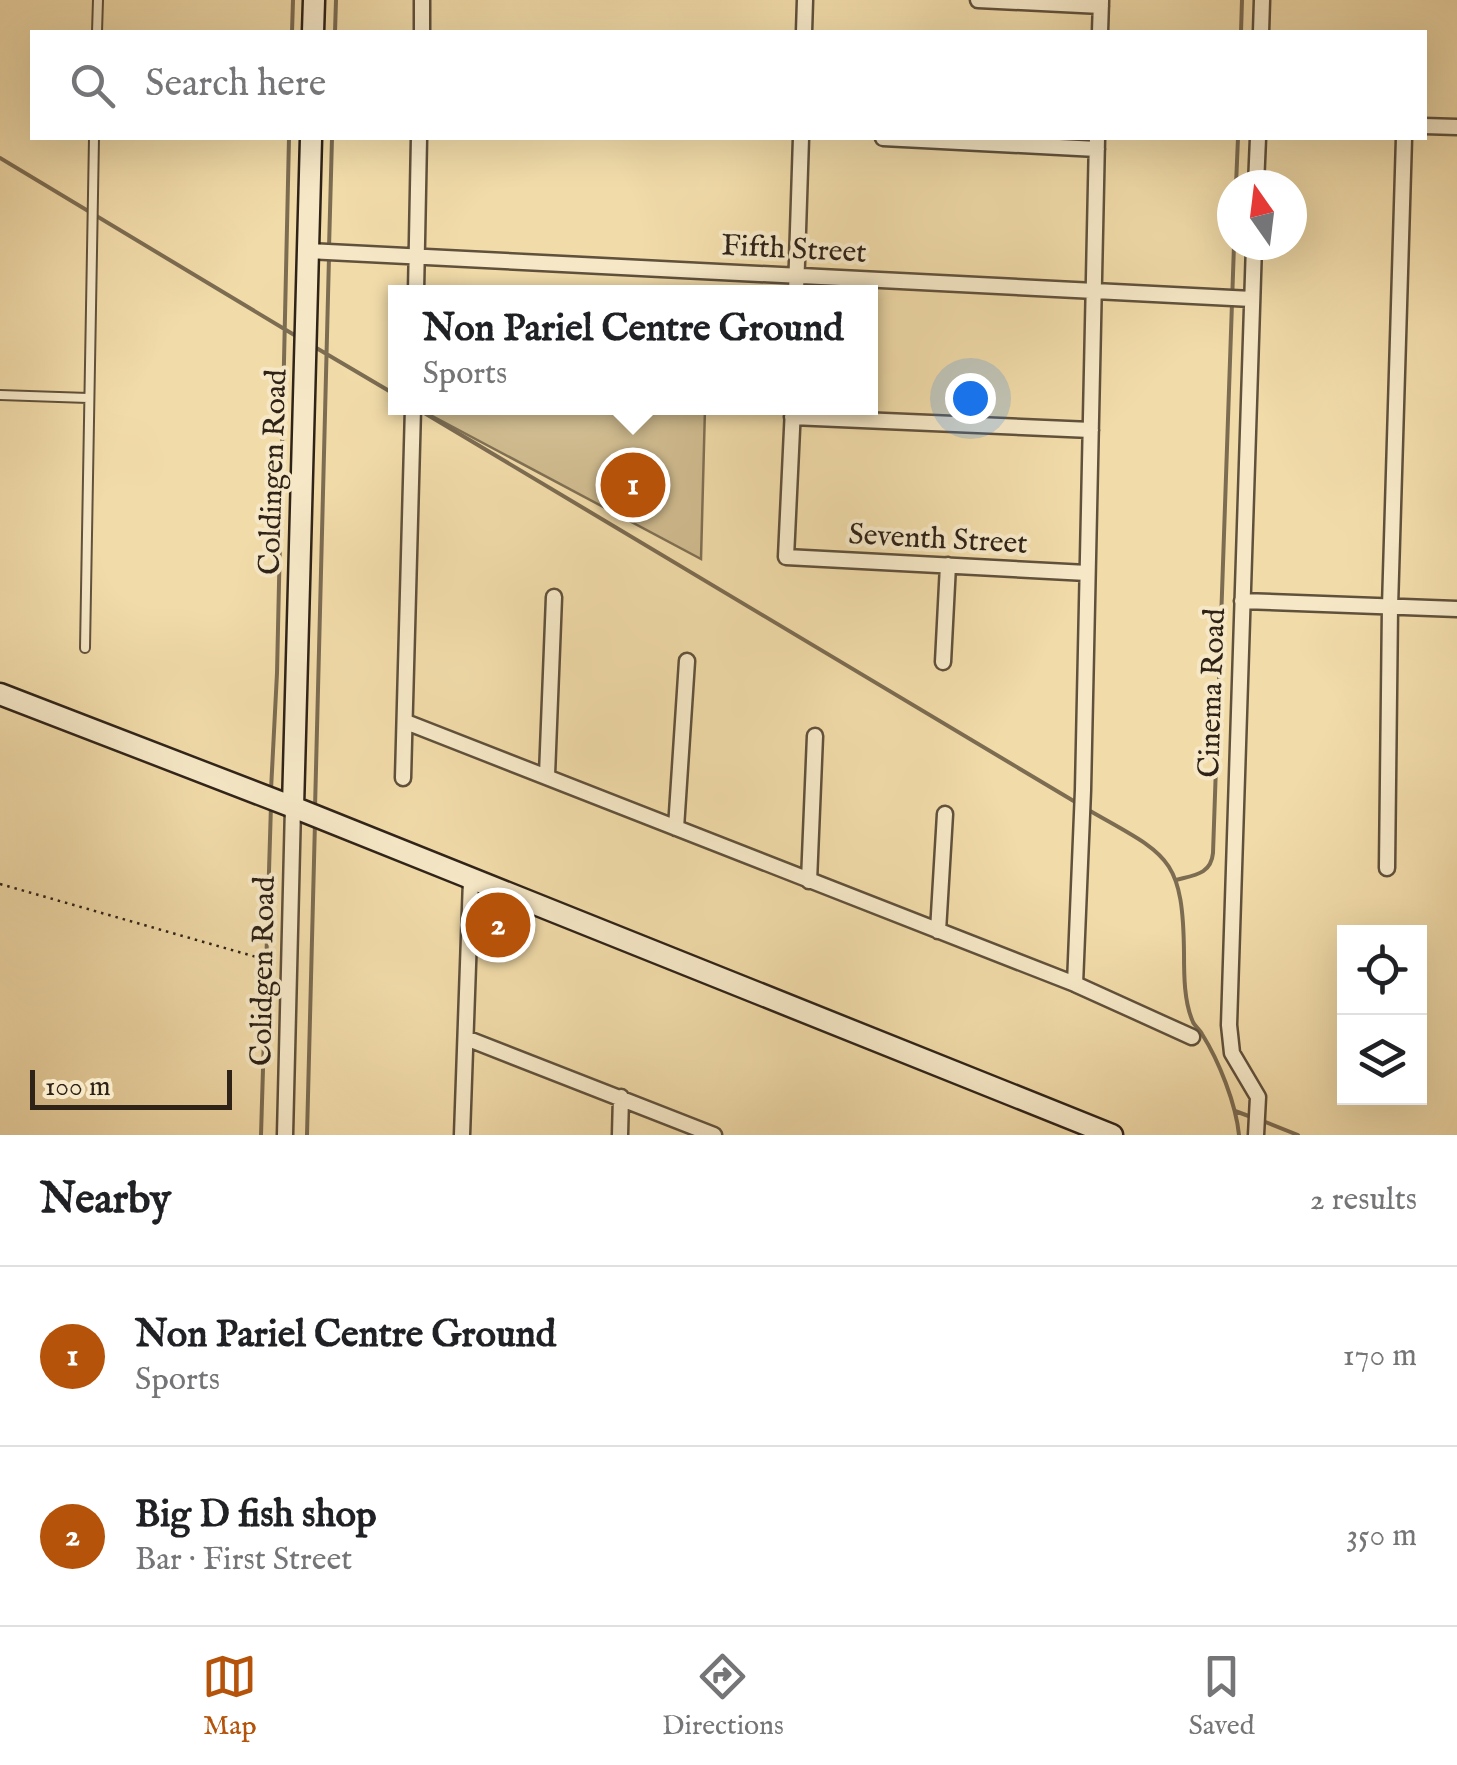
<!DOCTYPE html>
<html lang="en">
<head>
<meta charset="utf-8">
<style>
	body { margin:0; font-family:"IM FELL English",serif; background:#f2f2f2; color:#202124 }
	.controls { position:absolute; right:30px; bottom:30px; display:grid; overflow:hidden; border-radius:0px; box-shadow:0 10px 40px #0002 }
	.controls button { width:90px; height:90px; display:grid; place-items:center; padding:0; border:0; border-bottom:2px solid #e0e0e0; background:#fff; color:#202124; font:50px sans-serif }
	.compass { position:absolute; left:1217px; top:170px; width:90px; height:90px; border-radius:50%; background:#fff; box-shadow:0 10px 40px #0002; rotate:346deg }
	.scale { position:absolute; left:30px; bottom:25px; width:202px; box-sizing:border-box; padding-left:10px; border:5px solid #2f2318; border-top:0; font-size:28px; line-height:35px; white-space:nowrap; color:#2f2318; -webkit-text-stroke:8px #f6e8c7; paint-order:stroke }
	.you { position:absolute; left:970px; top:398px; width:35px; height:35px; margin:-25px; border:8px solid #fff; border-radius:50%; background:#1a73e8; box-shadow:0 0 0 15px #1a73e833 }
	.badge { display:grid; place-items:center; width:65px; height:65px; border-radius:50%; background:#b45309; color:#fff; font-size:32px; font-weight:700 }
	.pin { position:absolute; translate:-50% -50%; border:5px solid #fff; box-shadow:0 2px 10px #0006 }
	.popup { position:absolute; left:388px; top:285px; width:490px; height:130px; box-sizing:border-box; display:grid; place-content:center; border-radius:0px; background:#fff; filter:drop-shadow(0 2px 8px #0005); font-size:32px; white-space:nowrap; color:#757577 }
	.popup b { font-size:38px; color:#202124 }
	.popup::after { content:''; position:absolute; left:50%; top:100%; margin-left:-20px; border:20px solid transparent; border-top-color:#fff }
	.list { margin:0; padding:0; list-style:none }
	h2 { display:flex; justify-content:space-between; align-items:center; height:130px; margin:0; padding:0 40px; font-size:42px }
	h2 small { font-size:32px; font-weight:400; color:#757577 }
	.list li { display:grid; grid-template-columns:65px 1fr auto; gap:30px; align-items:center; box-sizing:border-box; height:180px; padding:0 40px; border-top:2px solid #e0e0e0 }
	.list b { display:block; font-size:38px; white-space:nowrap }
	.list p { margin:0; font-size:32px; white-space:nowrap; color:#757577 }
	.list em { font-size:32px; font-style:normal; color:#757577 }
	.icon { flex:none; width:55px; height:55px; fill:none; stroke:currentColor; stroke-width:2; stroke-linecap:round; stroke-linejoin:round }
	.map { position:relative; flex:none; width:1457px; height:1135px; overflow:hidden }
	.search { position:absolute; background:#fff; box-shadow:0 10px 40px #0002; left:30px; right:30px; top:30px; height:110px; display:flex; align-items:center; gap:25px; box-sizing:border-box; padding:0 35px; border-radius:0px; color:#757577; font-size:38px }
	.sheet { height:490px; background:#fff }
	nav { display:flex; justify-content:space-around; align-items:center; box-sizing:border-box; height:140px; border-top:2px solid #e0e0e0; background:#fff; font-size:28px; color:#757577 }
	nav a { display:grid; justify-items:center; gap:5px }
	nav .on { color:#b45309 }
	.map>svg:first-child { display:block }
	.green { fill:#d0bc90; stroke:#807054; stroke-width:2.5 }
	.lines { fill:none; stroke-linecap:round; stroke-linejoin:round }
	.stream { stroke:#7c6c52; stroke-width:4 }
	.lane-casing { stroke:#60513c; stroke-width:12 }
	.street-casing { stroke:#60513c; stroke-width:19 }
	.secondary-casing { stroke:#2f2318; stroke-width:25 }
	.path { stroke:#2f2318; stroke-width:2.5; stroke-dasharray:2.5 5; stroke-linecap:butt }
	.lane { stroke:#f6e8c7; stroke-width:8 }
	.street { stroke:#f6e8c7; stroke-width:14 }
	.secondary { stroke:#f6e8c7; stroke-width:20 }
	.labels { text-anchor:middle; stroke-width:8; stroke-linejoin:round; paint-order:stroke }
	.street-label { font-size:30px; fill:#2f2318; stroke:#f6e8c7 }
</style>
</head>
<body>
<div class="map">
<svg width="1457" height="1135" viewBox="0 0 1457 1135">
	<rect width="100%" height="100%" fill="#f1dba9"/>
	<filter id="stains"><feTurbulence type="fractalNoise" baseFrequency=".002" numOctaves="4"/><feColorMatrix values="0 0 0 0 .2 0 0 0 0 .09 0 0 0 0 .02 0 0 0 .5 -.17"/></filter>
	<radialGradient id="worn" r=".72"><stop offset=".6" stop-color="#630" stop-opacity="0"/><stop offset="1" stop-color="#630" stop-opacity=".3"/></radialGradient>
	<path class="green" d="M423 408H705L701 559 423 411Z"/>
	<g class="lines">
		<path class="stream" d="M292 32 293 0
			M335 32 336 0
			M1241 32 1242 0
			M0 158 296 336
			M1236 185 1238 138
			M329 248 332 138
			M313 346 396 395
			M416 408 1077 803
			M271 790 277 673 289 138
			M315 808 329 257
			M1085 808C1166 855 1183 853 1184 953 1184 975 1184 1002 1193 1022 1194 1025 1201 1031 1202 1034 1219 1061 1236 1104 1239 1135
			M1176 880C1195 875 1211 874 1213 853L1234 245
			M1235 1111 1254 1118
			M1263 1121 1298 1135
			M261 1135 271 805
			M307 1135 315 822"/>
		<g class="lane-casing">
			<path id="lane" d="M97 32 98 0
				M0 395 88 398
				M85 648 94 138"/>
		</g>
		<g class="street-casing">
			<path id="street" d="M978 0 1101 6
				M422 32V0
				M804 32 805 0
				M1100 32 1101 1
				M1261 32 1262 0
				M1424 126 1457 127
				M883 138 1097 149
				M1256 185 1258 138
				M1254 245 1229 1025 1232 1053 1258 1097 1256 1135
				M308 251 1252 299
				M416 292 419 138
				M796 292 801 138
				M793 408 786 557 1087 573
				M792 417 1091 430
				M1242 601 1457 609
				M943 662 948 565
				M406 722 1075 984 1192 1037
				M547 775 554 597
				M403 778 413 408
				M676 828 687 661
				M1387 868 1390 607 1404 138
				M809 881 815 736
				M938 931 945 814
				M1075 984 1083 790 1097 138
				M466 1038 714 1135
				M285 1135 293 807
				M462 1135 471 880
				M620 1135 621 1097"/>
		</g>
		<g class="secondary-casing">
			<path id="secondary" d="M313 32 314 0
				M0 694 293 807 1112 1135
				M293 807 311 138"/>
		</g>
		<path class="path" d="M0 884 274 962"/>
		<use href="#lane" class="lane"/>
		<use href="#street" class="street"/>
		<use href="#secondary" class="secondary"/>
	</g>
	<g class="labels">
		<g class="street-label">
			<text transform="translate(794 248) rotate(3)" y="10">Fifth Street</text>
			<text transform="translate(272 472) rotate(-88)" y="10">Coldingen Road</text>
			<text transform="translate(938 538) rotate(3)" y="10">Seventh Street</text>
			<text transform="translate(1211 693) rotate(-88)" y="10">Cinema Road</text>
			<text transform="translate(262 971) rotate(-89)" y="10">Colidgen Road</text>
		</g>
	</g>
	<rect width="100%" height="100%" filter="url(#stains)"/>
	<rect width="100%" height="100%" fill="url(#worn)"/>
</svg>
<div class="controls">
<button><svg class="icon" aria-label="locate" viewBox="0 0 24 24"><circle cx="12" cy="12" r="6"/><path d="M12 2v4M12 18v4M2 12h4M18 12h4"/></svg></button>
<button><svg class="icon" aria-label="layers" viewBox="0 0 24 24"><path d="M12 4l9 5-9 5-9-5zM3 14l9 5 9-5"/></svg></button>
</div>
<svg class="compass" viewBox="-18 -18 36 36"><path d="M0-13l5 13h-10z" fill="#e53935"/><path d="M0 13l5-13h-10z" fill="#757577"/></svg>
<div class="scale">100 m</div>
<div class="you"></div>
<div class="pin badge" style="left:633px;top:485px">1</div>
<div class="popup"><b>Non Pariel Centre Ground</b>Sports</div>
<div class="pin badge" style="left:498px;top:925px">2</div>
<div class="search"><svg class="icon" aria-label="search" viewBox="0 0 24 24"><circle cx="10" cy="10" r="6"/><path d="M15 15l6 6"/></svg>Search here</div>
</div>
<section class="sheet">
<h2>Nearby<small>2 results</small></h2>
<ul class="list">
<li><span class="badge">1</span><div><b>Non Pariel Centre Ground</b><p>Sports</p></div><em>170 m</em></li>
<li><span class="badge">2</span><div><b>Big D fish shop</b><p>Bar · First Street</p></div><em>350 m</em></li>
</ul>
</section>
<nav>
<a class="on"><svg class="icon" aria-label="map" viewBox="0 0 24 24"><path d="M3 6l6-2 6 2 6-2v14l-6 2-6-2-6 2zM9 4v14M15 6v14"/></svg>Map</a>
<a><svg class="icon" aria-label="directions" viewBox="0 0 24 24"><path d="M12 3l9 9-9 9-9-9zM9 14v-3h6M13 9l2 2-2 2"/></svg>Directions</a>
<a><svg class="icon" aria-label="saved" viewBox="0 0 24 24"><path d="M7 4h10v16l-5-4-5 4z"/></svg>Saved</a>
</nav>
</body>
</html>
